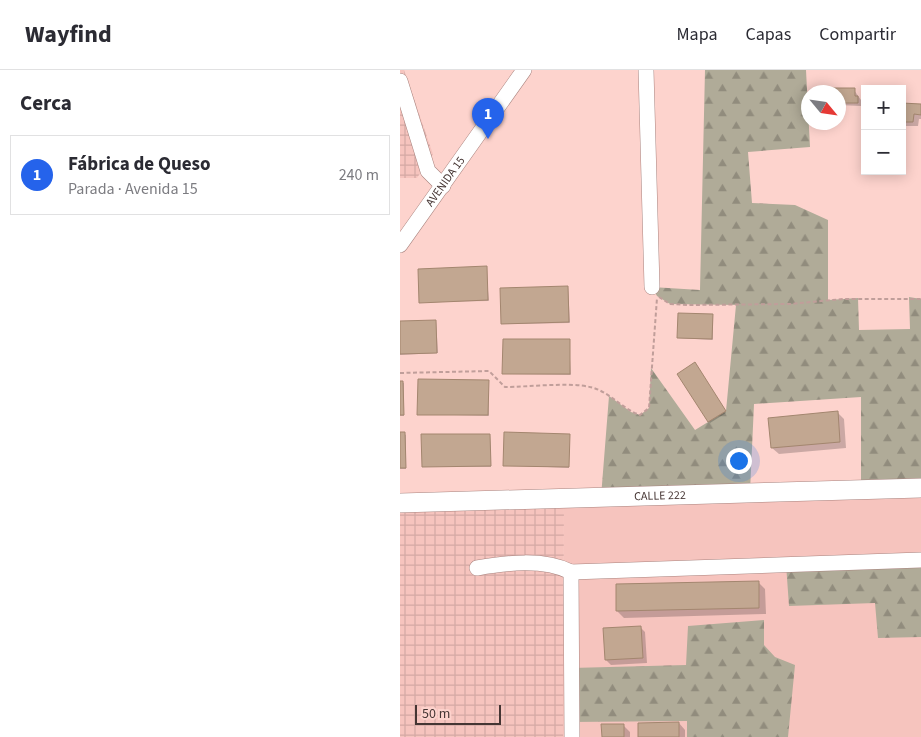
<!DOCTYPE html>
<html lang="es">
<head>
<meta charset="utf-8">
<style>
	body { margin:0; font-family:"Source Sans 3",sans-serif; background:#f7f7f7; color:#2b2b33 }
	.controls { position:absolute; right:15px; top:15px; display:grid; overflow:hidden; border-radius:0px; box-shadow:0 2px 12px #0003 }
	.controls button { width:45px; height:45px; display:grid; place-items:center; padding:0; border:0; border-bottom:1px solid #e1e1e2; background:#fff; color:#2b2b33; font:25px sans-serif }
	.compass { position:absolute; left:401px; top:15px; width:45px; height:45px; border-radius:50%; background:#fff; box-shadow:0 2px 12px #0003; rotate:119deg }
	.scale { position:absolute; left:15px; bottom:12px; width:86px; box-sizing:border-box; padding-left:5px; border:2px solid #453533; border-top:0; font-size:14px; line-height:18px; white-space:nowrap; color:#453533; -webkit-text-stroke:4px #fdd3cd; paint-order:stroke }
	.you { position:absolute; left:338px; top:390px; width:18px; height:18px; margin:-12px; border:4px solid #fff; border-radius:50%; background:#1a73e8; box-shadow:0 0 0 8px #1a73e833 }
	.badge { display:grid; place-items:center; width:32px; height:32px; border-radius:50%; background:#2563eb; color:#fff; font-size:16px; font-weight:700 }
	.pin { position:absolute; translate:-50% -41px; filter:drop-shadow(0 1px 2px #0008) }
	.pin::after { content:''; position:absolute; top:26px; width:18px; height:15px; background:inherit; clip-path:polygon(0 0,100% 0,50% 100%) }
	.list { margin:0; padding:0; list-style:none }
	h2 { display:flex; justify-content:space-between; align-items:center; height:65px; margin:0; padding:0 20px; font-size:21px }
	h2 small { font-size:16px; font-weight:400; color:#7c7c81 }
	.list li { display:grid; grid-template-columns:32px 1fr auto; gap:15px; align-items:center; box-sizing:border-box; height:80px; margin:0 10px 10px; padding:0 10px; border:1px solid #e1e1e2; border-radius:0px }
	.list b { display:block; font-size:19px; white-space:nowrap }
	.list p { margin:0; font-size:16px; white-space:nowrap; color:#7c7c81 }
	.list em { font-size:16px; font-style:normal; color:#7c7c81 }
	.map { position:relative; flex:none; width:521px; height:667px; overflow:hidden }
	header { display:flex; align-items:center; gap:30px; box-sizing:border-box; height:70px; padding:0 25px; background:#fff; border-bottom:1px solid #e1e1e2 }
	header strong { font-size:24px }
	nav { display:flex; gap:28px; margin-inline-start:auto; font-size:18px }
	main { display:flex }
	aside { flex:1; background:#fff }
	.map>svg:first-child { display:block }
	.built { fill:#f6c4be }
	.industrial { fill:url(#industrial-grid) }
	.forest { fill:url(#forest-firs) }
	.shadow { fill:#0003 }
	.building { fill:#c2a791; stroke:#a3866f }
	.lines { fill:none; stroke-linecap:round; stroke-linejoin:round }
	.minor-casing { stroke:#a9837e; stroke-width:16 }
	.major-casing { stroke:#a9837e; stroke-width:20 }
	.path { stroke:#c09e9a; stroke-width:2; stroke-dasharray:4 2.5; stroke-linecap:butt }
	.minor { stroke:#fff; stroke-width:15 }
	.major { stroke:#fff; stroke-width:19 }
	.labels { text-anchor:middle; stroke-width:4.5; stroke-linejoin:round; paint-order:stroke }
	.street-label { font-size:12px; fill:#453533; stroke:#fdd3cd }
</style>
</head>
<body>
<header>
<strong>Wayfind</strong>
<nav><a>Mapa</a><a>Capas</a><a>Compartir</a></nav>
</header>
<main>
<aside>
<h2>Cerca<small></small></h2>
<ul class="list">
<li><span class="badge">1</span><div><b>Fábrica de Queso</b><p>Parada · Avenida 15</p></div><em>240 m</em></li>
</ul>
</aside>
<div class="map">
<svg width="521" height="667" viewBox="0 0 521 667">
	<defs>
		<pattern id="industrial-grid" width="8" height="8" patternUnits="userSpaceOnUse" patternTransform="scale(1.25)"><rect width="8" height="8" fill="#f6c4be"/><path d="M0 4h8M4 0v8" fill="none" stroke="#d4a9a4"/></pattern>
		<pattern id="forest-firs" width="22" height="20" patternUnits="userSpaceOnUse" patternTransform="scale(1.25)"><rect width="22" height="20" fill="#b0ab98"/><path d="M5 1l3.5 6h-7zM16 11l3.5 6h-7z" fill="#918c7d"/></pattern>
	</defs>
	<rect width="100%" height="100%" fill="#fdd3cd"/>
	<path class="built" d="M521 418V667H163L164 428Z"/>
	<path class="industrial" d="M0 0H4L33 84 17 108H0Z
		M164 428 163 667H0V433Z"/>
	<path class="forest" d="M305 0H406L410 77 348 82 352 133 395 135 428 150V230L458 228 459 260 510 259 509 227 521 229V418L461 419V327L354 334 350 422 201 427 209 326 231 342 240 345 249 338 251 298 295 360 326 341 336 235 270 234 257 226 252 217 300 220Z
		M521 491V567L478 568 475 533 389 536 386 494Z
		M364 550V575L375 587 395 595 388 667H287V651L171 652V598L286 595 288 556Z"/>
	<path class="shadow" d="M429 19 454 20 461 30V36L438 35V22H429Z
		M502 24 503 34 521 36V49H519L518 56H502Z
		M86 198 89 231 20 232Z
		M168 217 170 253 102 254Z
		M313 245V270L278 268Z
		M36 251 38 283 0 285V253Z
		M169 270 171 305 104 304Z
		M296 295 326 343 310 353 279 304Z
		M88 311 89 346 19 344Z
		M0 312 4 313V346H0Z
		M437 342 444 349 446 378 379 384 372 378Z
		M0 363 6 365V399H0Z
		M90 365 91 397 23 396Z
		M169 365V398L105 395Z
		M358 512 365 519 366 544 224 548 217 541Z
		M240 557 245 562 247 593 211 595 206 590Z
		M279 653 285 660V667H240Z
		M223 655 230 662V667H203Z"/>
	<path class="building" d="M427 18H455V26H458V33H438V22H427Z
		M502 33 521 34V45L514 44 513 52H502Z
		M87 196 88 230 19 233 18 199Z
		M168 216 169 252 101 254 100 218Z
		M278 243 313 244 312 269 277 268Z
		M36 250 37 283 0 284V251Z
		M103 269H170V304H102Z
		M295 292 326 341 308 352 277 304Z
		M18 309 89 310 88 345H17Z
		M0 311H3L4 345H0Z
		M438 341 440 372 371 378 368 348Z
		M0 362H5L6 398H0Z
		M104 362 170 364 169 397 103 396Z
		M21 364H90L91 396 22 397Z
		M359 511V538L216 541V514Z
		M241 556 243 588 205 590 203 558Z
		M279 652V667H238V653Z
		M201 654H224V667H202Z"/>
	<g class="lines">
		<g class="minor-casing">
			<g id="minor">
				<path d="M246 0 252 217"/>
				<path d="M0 11 28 101 43 116"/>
				<path id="s1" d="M0 175 124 0"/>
				<path d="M77 498C106 493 143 488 171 502L172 667"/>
				<path d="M171 502 521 490"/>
			</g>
		</g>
		<g class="major-casing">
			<g id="major">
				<path id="s2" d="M0 433 521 418"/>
			</g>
		</g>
		<path class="path" d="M259 227 270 234 289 235 390 234 443 229H521
			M0 303 89 301 105 317C127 317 170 312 190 317 209 321 222 339 240 345L249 338 257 228"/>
		<use href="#minor" class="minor"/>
		<use href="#major" class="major"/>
	</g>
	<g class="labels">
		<g class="street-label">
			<text dy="4" stroke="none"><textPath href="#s1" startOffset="78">AVENIDA 15</textPath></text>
			<text dy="4" stroke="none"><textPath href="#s2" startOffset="260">CALLE 222</textPath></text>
		</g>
	</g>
</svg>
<div class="controls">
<button>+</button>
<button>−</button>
</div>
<svg class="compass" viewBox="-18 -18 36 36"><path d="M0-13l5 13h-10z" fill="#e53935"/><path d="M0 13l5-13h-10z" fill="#7c7c81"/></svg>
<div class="scale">50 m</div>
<div class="you"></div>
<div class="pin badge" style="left:88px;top:69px">1</div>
</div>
</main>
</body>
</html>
